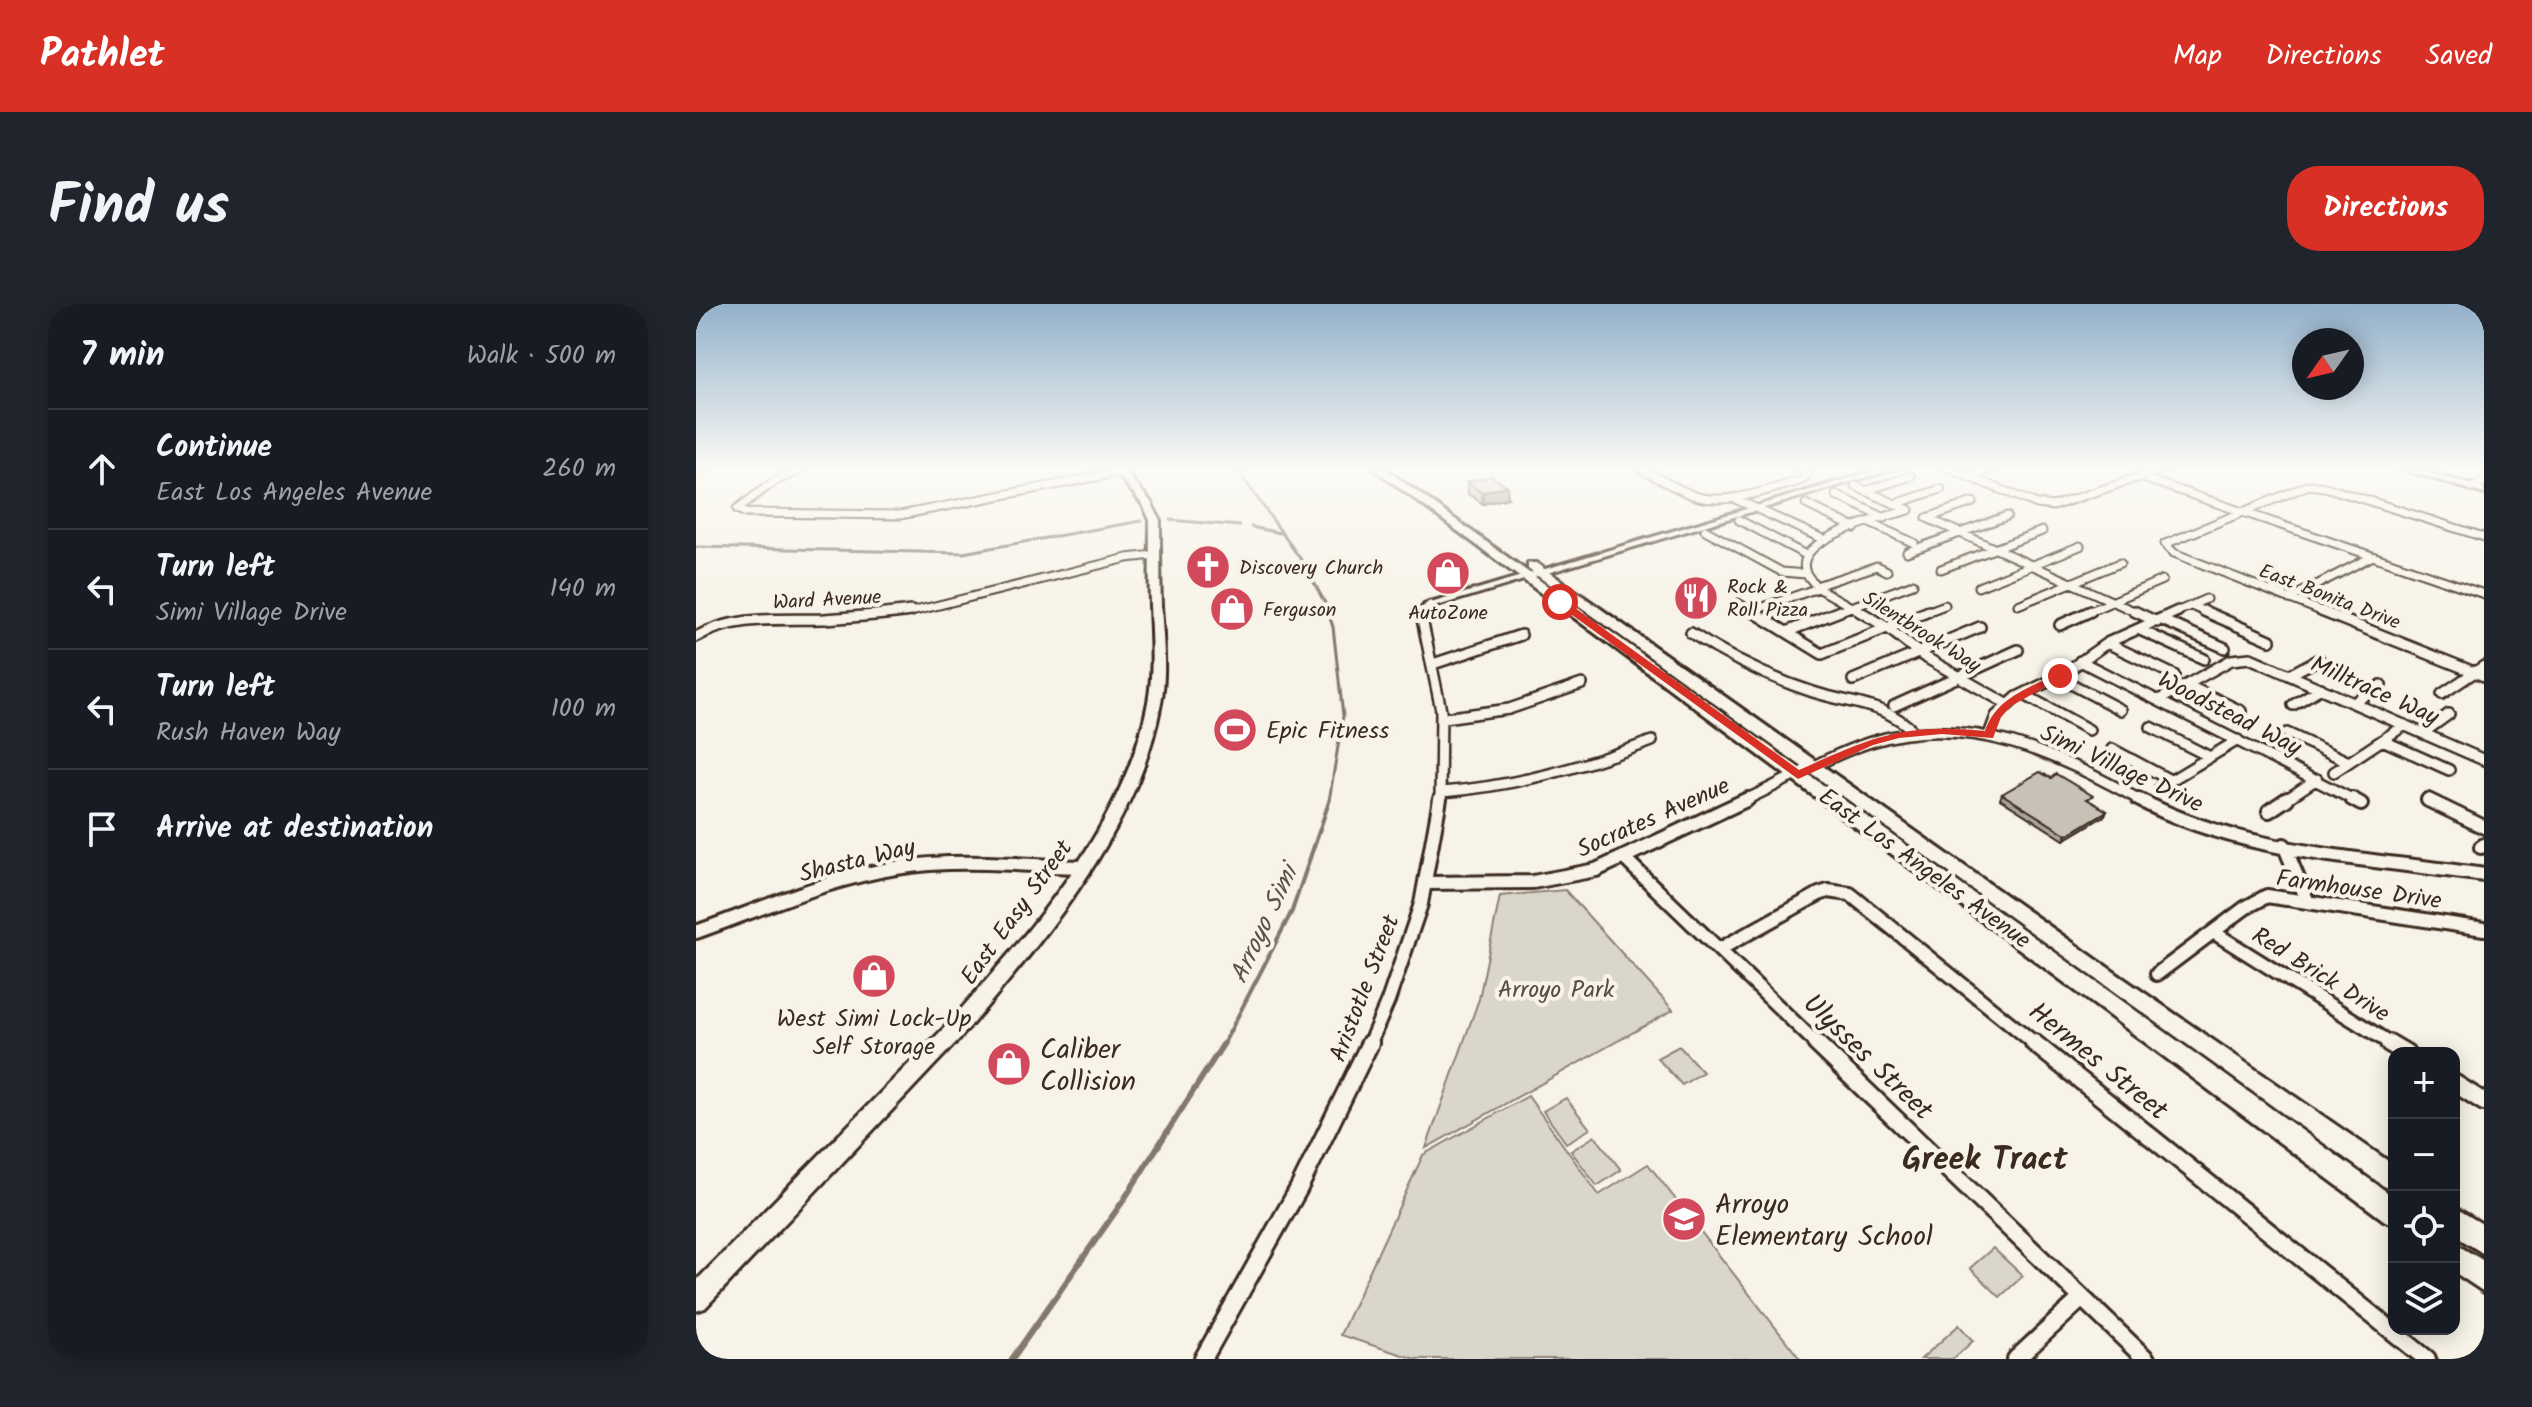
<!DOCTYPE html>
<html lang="en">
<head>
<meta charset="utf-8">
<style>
	body { margin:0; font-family:Kalam,sans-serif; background:#20242c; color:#f1f3f6 }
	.controls { position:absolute; right:24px; bottom:24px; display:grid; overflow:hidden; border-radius:16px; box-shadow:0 4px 20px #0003 }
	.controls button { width:72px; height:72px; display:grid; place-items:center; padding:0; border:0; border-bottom:2px solid #363941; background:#171b24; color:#f1f3f6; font:40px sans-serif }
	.compass { position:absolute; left:1596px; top:24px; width:72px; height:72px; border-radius:50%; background:#171b24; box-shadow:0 4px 20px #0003; rotate:236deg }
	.stop { position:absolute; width:24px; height:24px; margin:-18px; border:6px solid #d93025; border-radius:50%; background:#fff }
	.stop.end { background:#d93025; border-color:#fff; box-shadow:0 2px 8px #0008 }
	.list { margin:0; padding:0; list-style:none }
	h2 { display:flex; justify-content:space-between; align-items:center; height:104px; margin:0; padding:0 32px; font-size:34px }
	h2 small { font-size:26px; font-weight:400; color:#9ea1a6 }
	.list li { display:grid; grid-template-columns:52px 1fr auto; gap:24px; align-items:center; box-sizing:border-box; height:120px; padding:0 32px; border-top:2px solid #363941 }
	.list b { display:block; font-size:30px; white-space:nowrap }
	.list p { margin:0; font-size:26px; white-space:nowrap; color:#9ea1a6 }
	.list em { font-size:26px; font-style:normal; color:#9ea1a6 }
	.icon { flex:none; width:44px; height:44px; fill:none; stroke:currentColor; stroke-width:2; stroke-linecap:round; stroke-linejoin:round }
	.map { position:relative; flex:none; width:1788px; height:1055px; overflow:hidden; border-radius:32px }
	header { display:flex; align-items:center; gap:48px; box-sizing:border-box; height:112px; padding:0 40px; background:#d93025; color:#fff }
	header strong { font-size:38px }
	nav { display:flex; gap:44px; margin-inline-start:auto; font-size:28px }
	.intro { display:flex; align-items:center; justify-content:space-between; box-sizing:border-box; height:192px; padding:0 48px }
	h1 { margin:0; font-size:56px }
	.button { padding:20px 36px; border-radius:32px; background:#d93025; color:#fff; font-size:28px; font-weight:700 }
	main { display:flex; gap:48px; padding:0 48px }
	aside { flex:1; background:#171b24; border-radius:32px; box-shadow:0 4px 20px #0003 }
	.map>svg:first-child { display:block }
	.green { fill:#dbd6cb; stroke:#8b8074; stroke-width:2 }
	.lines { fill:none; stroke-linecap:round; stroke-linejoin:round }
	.stream-far2 { stroke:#84786c; stroke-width:3 }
	.stream-far1 { stroke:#84786c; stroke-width:4 }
	.stream { stroke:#84786c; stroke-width:6 }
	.street-far3-casing { stroke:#3b2a1e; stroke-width:11 }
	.street-far2-casing { stroke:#3b2a1e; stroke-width:14 }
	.street-far1-casing { stroke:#3b2a1e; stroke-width:18 }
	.street-casing { stroke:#3b2a1e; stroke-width:22 }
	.secondary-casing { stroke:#3b2a1e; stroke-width:6 }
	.primary-casing { stroke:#3b2a1e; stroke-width:6 }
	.street-far3 { stroke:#f7f3e8; stroke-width:7 }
	.street-far2 { stroke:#f7f3e8; stroke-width:9 }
	.street-far1 { stroke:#f7f3e8; stroke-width:12 }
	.street { stroke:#f7f3e8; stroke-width:16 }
	.secondary { fill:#f7f3e8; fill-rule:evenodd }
	.primary { fill:#f7f3e8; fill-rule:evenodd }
	.rail-casing { stroke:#3b2a1e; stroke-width:5 }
	.rail { stroke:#f7f3e8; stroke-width:3; stroke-dasharray:8; stroke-linecap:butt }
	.wall { fill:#aca69d; stroke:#3b2a1e; stroke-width:2 }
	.shaded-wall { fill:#8c877f; stroke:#3b2a1e; stroke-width:2 }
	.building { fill:#c8c1b6; stroke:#3b2a1e; stroke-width:2 }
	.route { fill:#d93025 }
	.labels { text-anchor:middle; stroke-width:8; stroke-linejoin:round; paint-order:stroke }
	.far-poi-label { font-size:20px; fill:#3b2a1e; stroke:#f7f3e8; text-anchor:start }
	.far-street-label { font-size:20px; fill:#3b2a1e; stroke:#f7f3e8 }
	.street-label { font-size:24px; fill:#3b2a1e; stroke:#f7f3e8 }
	.poi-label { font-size:24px; fill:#3b2a1e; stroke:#f7f3e8; text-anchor:start }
	.park-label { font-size:24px; fill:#5b4c41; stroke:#f7f3e8 }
	.water-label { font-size:26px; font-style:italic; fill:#5f5145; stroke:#f7f3e8 }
	.near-poi-label { font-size:28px; fill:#3b2a1e; stroke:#f7f3e8; text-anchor:start }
	.near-street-label { font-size:28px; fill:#3b2a1e; stroke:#f7f3e8 }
	.near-neighbourhood-label { font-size:32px; font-weight:bold; fill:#3b2a1e; stroke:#f7f3e8 }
</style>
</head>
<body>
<header>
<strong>Pathlet</strong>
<nav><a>Map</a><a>Directions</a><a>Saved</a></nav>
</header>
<div class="intro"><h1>Find us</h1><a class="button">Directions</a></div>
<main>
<aside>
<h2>7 min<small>Walk · 500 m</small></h2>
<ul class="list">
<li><svg class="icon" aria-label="ahead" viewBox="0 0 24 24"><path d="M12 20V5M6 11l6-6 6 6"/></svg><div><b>Continue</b><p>East Los Angeles Avenue</p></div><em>260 m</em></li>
<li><svg class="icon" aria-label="left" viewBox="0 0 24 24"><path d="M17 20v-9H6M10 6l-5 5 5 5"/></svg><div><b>Turn left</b><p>Simi Village Drive</p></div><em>140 m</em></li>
<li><svg class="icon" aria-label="left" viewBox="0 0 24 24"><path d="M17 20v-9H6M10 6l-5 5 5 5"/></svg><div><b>Turn left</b><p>Rush Haven Way</p></div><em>100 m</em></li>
<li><svg class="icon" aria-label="arrive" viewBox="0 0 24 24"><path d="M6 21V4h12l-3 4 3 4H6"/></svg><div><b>Arrive at destination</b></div></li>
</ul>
</aside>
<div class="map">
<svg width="1788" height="1055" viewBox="0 0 1788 1055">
	<rect width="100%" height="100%" fill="#f7f3e8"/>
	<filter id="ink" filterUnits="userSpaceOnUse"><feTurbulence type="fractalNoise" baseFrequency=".0125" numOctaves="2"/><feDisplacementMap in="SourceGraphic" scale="16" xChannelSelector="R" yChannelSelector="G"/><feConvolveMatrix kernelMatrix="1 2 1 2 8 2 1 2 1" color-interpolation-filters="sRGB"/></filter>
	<g filter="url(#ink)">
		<path class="green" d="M869 586 977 706 730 844 783 695 804 592Z
			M983 742 1007 768 986 781 961 754Z
			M832 792 903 891 952 860 1104 1055H719L644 1031 727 851Z
			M870 794 894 825 870 839 847 807Z
			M899 832 925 866 901 882 875 847Z
			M1297 944 1327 972 1304 993 1274 964Z
			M1263 1021 1277 1037 1257 1055H1225Z"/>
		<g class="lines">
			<path class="stream-far2" d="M540 164 608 260 630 301 637 323 647 412 633 497
				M543 168 560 164
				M474 216 544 222
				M555 223 584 229
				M0 243 267 249 445 217"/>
			<path class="stream-far1" d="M527 741 596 607 634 495"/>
			<path class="stream" d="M316 1055 427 897 528 739"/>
			<g class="street-far3-casing">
				<path id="street-far3" d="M943 164C961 173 980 185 999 192 1032 202 1072 185 1104 177L1111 171 1105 164
					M1251 164 1341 200 1357 202 1470 164
					M103 167 79 177 41 205 50 209 204 211 425 168
					M1272 172 1297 164
					M1444 173 1788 290
					M1159 182 1213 206
					M1776 184 1788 177
					M1169 187 1215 172
					M1140 191 1189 214
					M1037 194 1127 235
					M1110 200 1159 224
					M1199 200 1245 185
					M1231 214 1442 309
					M1231 214 1277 198
					M1043 216 1108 250
					M1174 219 1218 239
					M1009 226 1086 268 1110 270
					M1211 248 1311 212
					M1245 265 1346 227
					M1191 267 1181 262 1120 282C1117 278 1110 271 1109 266 1100 232 1190 213 1213 206
					M1282 283 1384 242
					M1593 295 1675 253
					M1042 299 1059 309
					M1322 301 1424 259
					M1495 302 1512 309
					M1056 307 1122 284 1166 309
					M198 309 219 307 431 254 458 251
					M726 309 734 301
					M1139 309 1217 280
					M1228 309 1249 301
					M1390 309 1466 276
					M1478 309 1510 295
					M1630 309 1478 249 1469 240 1613 181 1629 183 1788 233"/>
			</g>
			<g class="street-far2-casing">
				<path id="street-far2" d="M728 307 725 310 745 406 744 497
					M1056 307 1126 350 1233 307
					M1163 307 1192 324 1227 352 1311 400
					M1438 307 1461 318
					M1508 307 1574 336
					M1625 307 1788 372
					M1466 316 1529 344
					M1364 321 1395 307
					M1444 326 1508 355
					M1090 328 1144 307
					M995 329C1033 354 1074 374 1117 388 1154 400 1190 399 1218 428
					M0 333C38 311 86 316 128 315 157 313 186 311 215 307
					M1411 339 1478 371
					M1384 357 1660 497
					M740 359 825 331
					M1595 370 1623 355
					M1362 373 1425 406
					M1157 376 1284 323
					M1491 381 1545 407
					M1327 390 1393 426
					M1746 390 1788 362
					M1463 396 1535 356 1554 354 1788 456
					M1659 398 1685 381
					M1597 401 1625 384
					M1198 402 1322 346
					M748 414 813 405 886 380
					M1455 423 1514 453
					M1591 429 1653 458
					M1727 429 1753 410
					M1293 431 1300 412 1321 393 1364 372 1411 339 1482 307
					M1686 436 1753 466
					M1416 445 1474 476
					M1638 468 1709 421
					M1464 483 1542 436
					M746 488C820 482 887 463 956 437
					M1047 497C1089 478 1131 452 1175 438 1274 407 1361 451 1446 497
					M1588 497 1621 475"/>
			</g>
			<g class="street-far1-casing">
				<path id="street-far1" d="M1442 495C1547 551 1673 554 1788 571
					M1656 495 1665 500
					M1732 496 1788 523
					M1573 507 1591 495
					M1588 541 1611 596
					M1785 543 1788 541
					M928 554 1122 741
					M729 579 837 578 900 566 1052 495
					M0 628C66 605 131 575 200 564 261 554 324 561 385 563
					M1517 628 1697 741
					M1024 645 1123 590 1132 587 1154 590 1341 741
					M1461 670 1549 604 1571 592 1788 625
					M673 741 692 697 725 600 744 495"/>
			</g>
			<g class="street-casing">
				<path id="street" d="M1120 739 1450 1055
					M1338 739 1731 1055
					M1693 739 1710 749
					M1758 779 1788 798
					M507 1055 603 884 674 739
					M1320 1055 1386 994"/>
			</g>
			<g class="secondary-casing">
				<path id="secondary" d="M417 164H426L455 198 464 216C464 245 464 273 465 302 467 334 471 368 465 399 442 528 348 635 266 732L9 1004 0 1007V977L252 720C334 627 428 524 452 398 458 367 455 333 454 301 453 273 454 244 454 216L447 201Z
					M1188 164H1201L738 303 734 305 728 301Z
					M1702 164H1715L1788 184V190Z"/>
			</g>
			<g class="primary-casing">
				<path id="primary" d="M677 164H688L1698 893V920L1689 917Z
					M832 259H840L1421 670 1698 861V887L1689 883 832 265Z
					M1758 903 1788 921V950L1758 931Z
					M1758 939 1788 957V988L1758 968Z"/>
			</g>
			<use href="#street-far3" class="street-far3"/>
			<use href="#street-far2" class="street-far2"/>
			<use href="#street-far1" class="street-far1"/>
			<use href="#street" class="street"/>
			<use href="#secondary" class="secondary"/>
			<use href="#primary" class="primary"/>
			<g class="rail-casing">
				<path id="rail" d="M0 172 13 164"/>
			</g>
			<use href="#rail" class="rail"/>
		</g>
		<path class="wall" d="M771 178 812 194 787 200 772 190Z
			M1355 474 1411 507 1408 512 1368 536 1304 495 1306 490Z"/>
		<path class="shaded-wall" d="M811 182 812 194 787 200 786 189Z
			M1411 507 1408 512 1368 536 1371 531Z"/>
		<path class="building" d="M795 172 811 182 786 189 771 178Z
			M1344 468 1355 474 1360 470 1397 492 1391 495 1411 507 1371 531 1306 490Z"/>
	</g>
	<linearGradient id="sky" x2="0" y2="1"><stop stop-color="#93b1cb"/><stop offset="0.53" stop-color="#fbfaf5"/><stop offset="1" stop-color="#fbfaf5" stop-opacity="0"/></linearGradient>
	<rect width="1788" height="311" fill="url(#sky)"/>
	<path class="route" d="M861 296H868L1103 466C1177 433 1206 419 1289 427 1300 394 1331 385 1360 370L1369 372 1315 402 1305 413 1297 434 1246 430 1203 434 1177 441 1102 475 861 300Z"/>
	<defs>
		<g id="church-disc" transform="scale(2.3)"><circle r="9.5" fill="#d1495b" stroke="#f7f3e8"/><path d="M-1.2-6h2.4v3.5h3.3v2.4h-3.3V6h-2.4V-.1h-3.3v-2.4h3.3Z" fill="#fff"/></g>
		<g id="shop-disc" transform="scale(2.3)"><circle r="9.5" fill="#d1495b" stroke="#f7f3e8"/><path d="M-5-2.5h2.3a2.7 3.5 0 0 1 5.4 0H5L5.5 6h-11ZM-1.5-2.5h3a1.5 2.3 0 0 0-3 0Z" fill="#fff"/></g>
		<g id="restaurant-disc" transform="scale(2.3)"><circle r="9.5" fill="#d1495b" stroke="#f7f3e8"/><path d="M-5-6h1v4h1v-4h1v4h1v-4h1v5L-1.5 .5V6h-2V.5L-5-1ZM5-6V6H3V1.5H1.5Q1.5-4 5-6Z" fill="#fff"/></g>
		<g id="stadium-disc" transform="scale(2.3)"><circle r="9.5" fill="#d1495b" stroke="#f7f3e8"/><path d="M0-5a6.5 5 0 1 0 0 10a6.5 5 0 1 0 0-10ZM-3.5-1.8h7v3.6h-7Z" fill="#fff"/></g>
		<g id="school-disc" transform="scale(2.3)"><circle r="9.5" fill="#d1495b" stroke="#f7f3e8"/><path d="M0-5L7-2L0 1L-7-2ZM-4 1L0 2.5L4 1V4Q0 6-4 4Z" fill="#fff"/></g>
	</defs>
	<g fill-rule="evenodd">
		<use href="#church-disc" x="512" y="263"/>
		<use href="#shop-disc" x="752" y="269"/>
		<use href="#restaurant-disc" x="1000" y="294"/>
		<use href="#shop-disc" x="536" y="305"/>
		<use href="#stadium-disc" x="539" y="426"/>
		<use href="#shop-disc" x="178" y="672"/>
		<use href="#shop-disc" x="313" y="760"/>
		<use href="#school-disc" x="988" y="915"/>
	</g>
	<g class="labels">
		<g class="far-poi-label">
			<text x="543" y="270">Discovery Church</text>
			<text x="1031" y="289">Rock &amp;<tspan x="1031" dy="23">Roll Pizza</tspan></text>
			<text x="567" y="312">Ferguson</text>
			<text x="752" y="315" text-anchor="middle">AutoZone</text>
		</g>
		<g class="far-street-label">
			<text transform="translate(1634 292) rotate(21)" y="7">East Bonita Drive</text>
			<text transform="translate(131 295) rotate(-3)" y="7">Ward Avenue</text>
			<text transform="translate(1226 327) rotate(32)" y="7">Silentbrook Way</text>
		</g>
		<g class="street-label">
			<text transform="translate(1679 386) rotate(24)" y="8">Milltrace Way</text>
			<text transform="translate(1534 409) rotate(27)" y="8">Woodstead Way</text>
			<text transform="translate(1426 464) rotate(25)" y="8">Simi Village Drive</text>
			<text transform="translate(957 513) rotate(-24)" y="8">Socrates Avenue</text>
			<text transform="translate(161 556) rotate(-14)" y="8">Shasta Way</text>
			<text transform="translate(1229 564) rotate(36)" y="8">East Los Angeles Avenue</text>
			<text transform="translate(1663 585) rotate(8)" y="8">Farmhouse Drive</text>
			<text transform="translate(320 608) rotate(-54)" y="8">East Easy Street</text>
			<text transform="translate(1625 670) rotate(32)" y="8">Red Brick Drive</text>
			<text transform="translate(668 684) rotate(-69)" y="8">Aristotle Street</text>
		</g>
		<g class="poi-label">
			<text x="570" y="434">Epic Fitness</text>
			<text x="178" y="722" text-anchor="middle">West Simi Lock-Up<tspan x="178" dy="28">Self Storage</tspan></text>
		</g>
		<g class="park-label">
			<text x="860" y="693">Arroyo Park</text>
		</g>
		<g class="water-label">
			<text transform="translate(567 620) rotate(-65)" y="9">Arroyo Simi</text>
		</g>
		<g class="near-poi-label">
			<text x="344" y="754">Caliber<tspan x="344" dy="32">Collision</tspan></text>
			<text x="1019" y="909">Arroyo<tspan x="1019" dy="32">Elementary School</tspan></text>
		</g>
		<g class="near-street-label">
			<text transform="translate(1173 752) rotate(44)" y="10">Ulysses Street</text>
			<text transform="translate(1403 756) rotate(39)" y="10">Hermes Street</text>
		</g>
		<g class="near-neighbourhood-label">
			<text x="1289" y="865">Greek Tract</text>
		</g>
	</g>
</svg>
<div class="controls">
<button>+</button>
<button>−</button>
<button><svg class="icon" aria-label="locate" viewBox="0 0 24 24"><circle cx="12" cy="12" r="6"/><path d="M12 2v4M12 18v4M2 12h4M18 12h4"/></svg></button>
<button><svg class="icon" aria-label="layers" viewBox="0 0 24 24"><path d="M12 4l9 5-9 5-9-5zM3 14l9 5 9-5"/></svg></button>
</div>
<svg class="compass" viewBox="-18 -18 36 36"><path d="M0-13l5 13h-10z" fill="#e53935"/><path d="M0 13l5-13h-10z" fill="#9ea1a6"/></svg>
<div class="stop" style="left:864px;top:298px"></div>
<div class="stop end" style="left:1364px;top:372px"></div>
</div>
</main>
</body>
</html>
